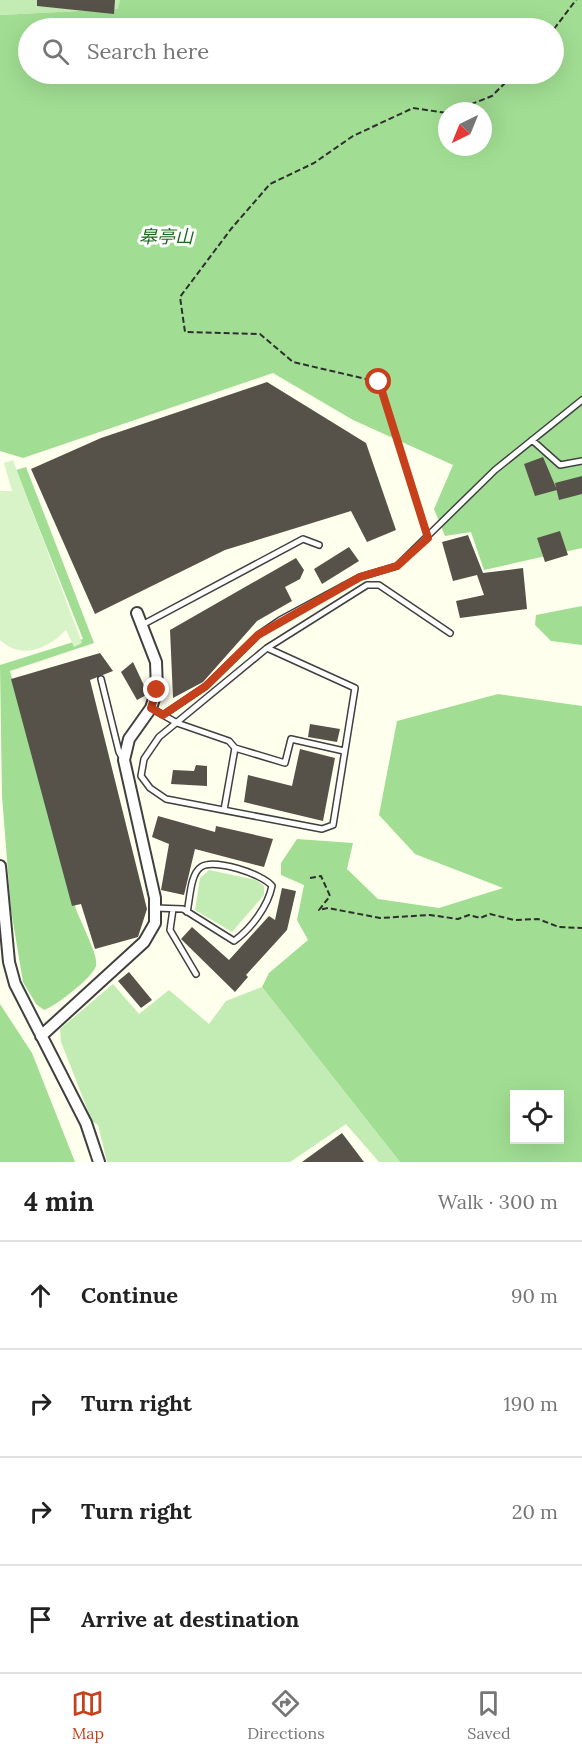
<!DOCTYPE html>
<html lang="en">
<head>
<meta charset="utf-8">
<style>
	body { margin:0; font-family:Lora,"Noto Sans SC",serif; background:#f2f2f2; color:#222 }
	.controls { position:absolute; right:18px; bottom:18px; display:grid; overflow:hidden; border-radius:0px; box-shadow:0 6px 24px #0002 }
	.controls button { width:54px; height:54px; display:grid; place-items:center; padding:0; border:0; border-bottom:2px solid #e0e0e0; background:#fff; color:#222; font:30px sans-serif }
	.compass { position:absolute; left:438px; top:102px; width:54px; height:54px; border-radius:50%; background:#fff; box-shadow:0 6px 24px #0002; rotate:223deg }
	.stop { position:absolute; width:18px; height:18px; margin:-14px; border:4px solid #c6401c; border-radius:50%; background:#fff }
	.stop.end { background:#c6401c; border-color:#fff; box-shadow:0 2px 6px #0008 }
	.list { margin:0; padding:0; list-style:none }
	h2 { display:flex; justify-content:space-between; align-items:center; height:78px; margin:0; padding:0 24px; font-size:26px }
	h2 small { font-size:20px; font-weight:400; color:#767676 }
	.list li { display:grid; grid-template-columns:39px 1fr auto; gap:18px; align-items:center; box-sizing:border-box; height:108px; padding:0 24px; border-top:2px solid #e0e0e0 }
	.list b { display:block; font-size:22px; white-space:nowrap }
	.list em { font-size:20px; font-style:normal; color:#767676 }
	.icon { flex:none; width:33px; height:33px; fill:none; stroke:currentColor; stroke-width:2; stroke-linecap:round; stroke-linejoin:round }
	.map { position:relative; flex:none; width:582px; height:1162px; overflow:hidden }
	.search { position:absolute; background:#fff; box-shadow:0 6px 24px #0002; left:18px; right:18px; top:18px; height:66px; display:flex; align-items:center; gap:15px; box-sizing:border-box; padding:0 21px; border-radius:33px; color:#767676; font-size:22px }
	.sheet { height:510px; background:#fff }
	nav { display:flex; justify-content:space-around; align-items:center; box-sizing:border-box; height:84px; border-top:2px solid #e0e0e0; background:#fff; font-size:16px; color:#767676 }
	nav a { display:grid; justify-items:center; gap:3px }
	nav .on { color:#c6401c }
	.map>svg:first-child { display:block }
	.green { fill:#c3ecb4 }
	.forest { fill:#a1de93; fill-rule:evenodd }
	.pitch { fill:#d8f3c7 }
	.building { fill:#575249 }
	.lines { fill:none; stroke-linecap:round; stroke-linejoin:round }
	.service-casing { stroke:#404040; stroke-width:8 }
	.minor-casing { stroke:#404040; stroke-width:14 }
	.path { stroke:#2f2f2f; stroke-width:2; stroke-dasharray:6 3; stroke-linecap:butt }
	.service { stroke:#fff; stroke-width:5 }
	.minor { stroke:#fff; stroke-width:10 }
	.route { stroke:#c6401c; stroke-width:8 }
	.labels { text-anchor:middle; stroke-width:6; stroke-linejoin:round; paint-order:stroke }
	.park-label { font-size:18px; font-style:italic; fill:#19691d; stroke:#fff }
</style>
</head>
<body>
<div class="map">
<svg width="582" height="1162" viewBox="0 0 582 1162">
	<rect width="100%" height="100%" fill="#feffed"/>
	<path class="green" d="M0 0H120L119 9 0 15Z
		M209 870 256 880 264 886V895L232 932 195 910 200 878Z
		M113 984 139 1014 169 990 209 1024 226 1001 262 987 400 1162H379L346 1124 290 1162H107L98 1125 92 1121 61 1042 60 1029Z"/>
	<path class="forest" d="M120 0H582V548L484 570 471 532 445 536 434 509 453 465 353 420 273 373 23 458 0 451V15L118 9ZM28 28H554V74H28ZM447 111H483V147H447Z
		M26 467 94 643 10 671C32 750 53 828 75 906 79 920 99 955 96 966 92 978 56 1006 44 1010L36 1004 23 982 11 910 2 796 0 665 83 639 16 470Z
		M582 606V645L551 641 535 625 536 615Z
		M498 694 582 706V1162H400L262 987 269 973 308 940 297 920 304 885 281 875V863L297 839 353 843 347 869 378 899 439 908 503 888 415 854 379 815 397 721ZM514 1094H560V1140H514Z
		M0 1004 32 1053 75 1162H0Z"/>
	<path class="pitch" d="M13 460 82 643 74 647 66 630C48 649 21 660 0 640V491H12L4 463Z"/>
	<path class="building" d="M37 0H115L114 14 37 6Z
		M267 382 366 443 396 530 367 542 351 511 225 550 95 614 31 469 101 438Z
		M543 457 557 490 535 496 524 464Z
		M582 476V494L559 500 555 483Z
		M560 531 568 555 545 562 537 538Z
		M468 535 483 573 523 568 527 609 460 618 456 601 484 595 477 575 453 581 442 542Z
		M349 547 359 561 322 584 314 569Z
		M296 558 304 570 300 579 285 587 292 601 257 621 203 682 173 698 170 630Z
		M100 653 113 671 90 680 147 909 138 937 95 949 81 904 72 906 11 679Z
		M133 662 148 694 137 700 121 672Z
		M310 724 340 729 337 742 308 737Z
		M300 749 335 758 323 821 244 802 248 775 292 786Z
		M196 765 207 766V786L171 784 173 770 194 771Z
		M158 816 215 832 216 826 273 839 264 867 195 849 184 895 161 890 169 844 152 837Z
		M282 888 296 891 287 930 246 975 248 977 235 992 181 939 192 927 229 960 269 916 275 920Z
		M129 972 152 1000 141 1008 118 981Z
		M342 1133 364 1162H302Z"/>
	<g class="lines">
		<g class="service-casing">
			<path id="service" d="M532 440 560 465 582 461
				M142 625 303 539 319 545
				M267 648 355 688 333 825 322 829 166 799 150 788 141 776 144 759 159 737 267 648 367 585H379L450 633
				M101 679 119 752 123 759
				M151 708 177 723 229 741 235 748 224 810
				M163 715 206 686 258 635 280 620 360 577 397 566 495 470 582 400
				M235 748 285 763 291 739 344 751
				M155 908 183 909 234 941C251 929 268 906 272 886 263 874 214 858 201 867 190 874 190 900 187 912
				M173 909 170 930 196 974"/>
		</g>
		<g class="minor-casing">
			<path id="minor" d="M0 866 9 962 15 984 86 1123 99 1162
				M41 1036 144 942 155 923V898L124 760 129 739 151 708 157 690 156 662 137 613"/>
		</g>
		<path class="path" d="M554 29 576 0
			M454 111 492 96 514 74
			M425 528 379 382 293 362 260 334 185 332 180 297 231 229 270 184 314 163 353 136 413 108 447 113
			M310 878 321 876 330 896 319 910 328 908 380 918 430 915 458 919 469 915 480 918 490 914 514 920 538 919 559 927 582 928"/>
		<use href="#service" class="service"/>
		<use href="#minor" class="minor"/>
	</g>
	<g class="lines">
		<path class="route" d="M157 690 151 708 163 715 206 686 258 635 360 577 397 566 428 538 379 382"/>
	</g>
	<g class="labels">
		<g class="park-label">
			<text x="166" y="243">皋亭山</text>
		</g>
	</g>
</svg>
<div class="controls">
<button><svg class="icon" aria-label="locate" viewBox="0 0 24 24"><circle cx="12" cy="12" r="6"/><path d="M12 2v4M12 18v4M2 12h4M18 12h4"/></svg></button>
</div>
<svg class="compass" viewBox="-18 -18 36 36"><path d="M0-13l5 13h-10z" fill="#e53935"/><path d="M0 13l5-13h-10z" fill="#767676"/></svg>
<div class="stop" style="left:379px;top:382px"></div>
<div class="stop end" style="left:157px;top:690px"></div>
<div class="search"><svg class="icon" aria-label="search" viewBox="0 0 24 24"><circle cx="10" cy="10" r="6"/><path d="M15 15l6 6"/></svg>Search here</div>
</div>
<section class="sheet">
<h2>4 min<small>Walk · 300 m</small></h2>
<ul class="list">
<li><svg class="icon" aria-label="ahead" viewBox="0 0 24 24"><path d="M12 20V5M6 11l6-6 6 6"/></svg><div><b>Continue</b></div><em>90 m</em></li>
<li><svg class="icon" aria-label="right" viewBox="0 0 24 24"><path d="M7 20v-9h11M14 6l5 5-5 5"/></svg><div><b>Turn right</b></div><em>190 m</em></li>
<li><svg class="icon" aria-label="right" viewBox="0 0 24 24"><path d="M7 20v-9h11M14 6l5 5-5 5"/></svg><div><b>Turn right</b></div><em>20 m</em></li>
<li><svg class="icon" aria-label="arrive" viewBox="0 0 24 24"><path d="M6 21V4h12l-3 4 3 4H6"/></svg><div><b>Arrive at destination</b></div></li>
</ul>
</section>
<nav>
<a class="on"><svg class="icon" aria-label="map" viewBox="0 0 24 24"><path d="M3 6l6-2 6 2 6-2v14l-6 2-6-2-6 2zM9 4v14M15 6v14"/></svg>Map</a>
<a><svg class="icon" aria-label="directions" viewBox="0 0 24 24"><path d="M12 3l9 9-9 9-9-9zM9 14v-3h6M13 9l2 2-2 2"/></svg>Directions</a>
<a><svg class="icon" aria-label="saved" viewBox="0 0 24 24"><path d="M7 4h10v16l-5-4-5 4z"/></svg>Saved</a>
</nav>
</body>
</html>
